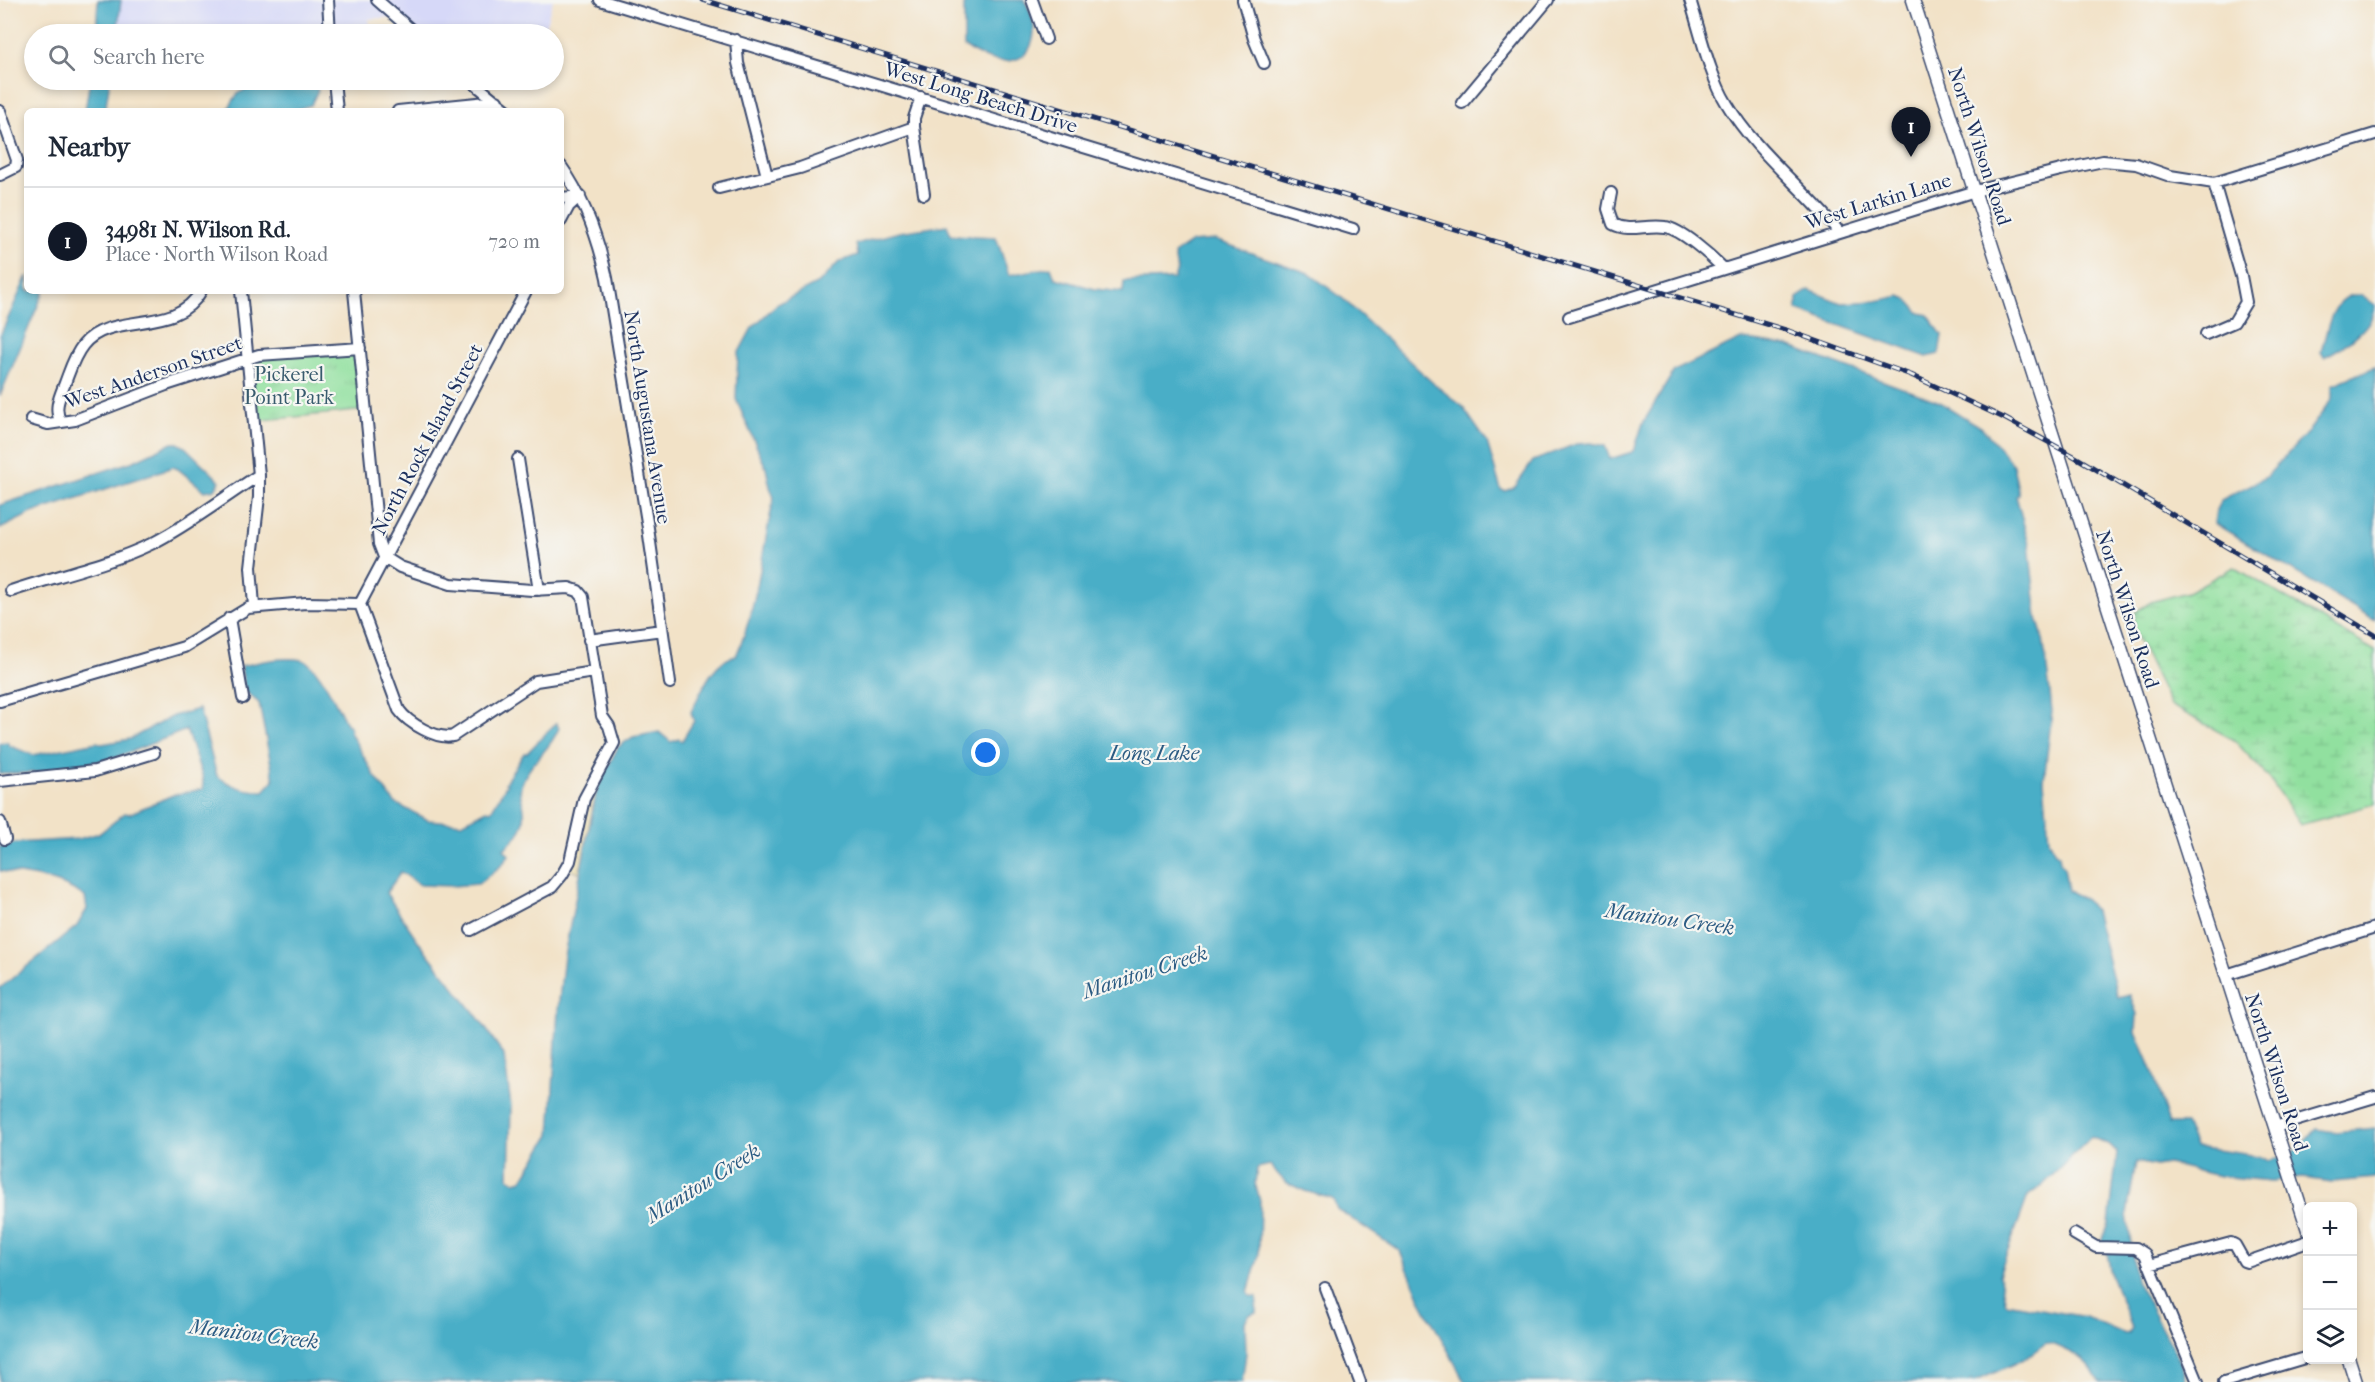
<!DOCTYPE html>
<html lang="en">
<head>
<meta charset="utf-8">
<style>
	body { margin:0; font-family:"IM FELL French Canon",serif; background:#f6f6f7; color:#1f2937 }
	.controls { position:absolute; right:18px; bottom:18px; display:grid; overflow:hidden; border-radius:9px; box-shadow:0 3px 9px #0003 }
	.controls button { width:54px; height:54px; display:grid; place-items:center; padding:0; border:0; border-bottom:2px solid #e0e1e3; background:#fff; color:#1f2937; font:30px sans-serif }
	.you { position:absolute; left:986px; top:753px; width:21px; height:21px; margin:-15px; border:4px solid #fff; border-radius:50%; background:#1a73e8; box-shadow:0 0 0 9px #1a73e833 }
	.badge { display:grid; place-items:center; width:39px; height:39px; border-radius:50%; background:#111827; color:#fff; font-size:20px; font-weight:700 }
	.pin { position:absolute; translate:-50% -50px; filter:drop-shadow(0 2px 3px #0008) }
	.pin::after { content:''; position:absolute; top:32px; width:21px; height:18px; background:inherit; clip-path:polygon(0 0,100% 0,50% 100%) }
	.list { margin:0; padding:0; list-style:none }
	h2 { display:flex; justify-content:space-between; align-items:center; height:78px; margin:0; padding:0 24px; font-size:26px }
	h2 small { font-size:20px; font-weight:400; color:#747a83 }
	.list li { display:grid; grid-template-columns:39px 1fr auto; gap:18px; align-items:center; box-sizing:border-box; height:108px; padding:0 24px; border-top:2px solid #e0e1e3 }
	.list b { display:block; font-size:22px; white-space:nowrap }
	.list p { margin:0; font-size:20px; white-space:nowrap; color:#747a83 }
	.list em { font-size:20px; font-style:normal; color:#747a83 }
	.icon { flex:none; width:33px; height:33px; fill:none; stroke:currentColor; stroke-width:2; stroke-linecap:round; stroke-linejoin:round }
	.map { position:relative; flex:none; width:2375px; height:1382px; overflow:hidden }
	.search { position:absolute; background:#fff; box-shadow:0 3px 9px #0003; left:24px; top:24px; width:540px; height:66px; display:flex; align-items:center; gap:15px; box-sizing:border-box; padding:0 21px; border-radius:33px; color:#747a83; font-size:22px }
	.panel { position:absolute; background:#fff; box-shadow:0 3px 9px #0003; left:24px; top:108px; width:540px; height:186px; border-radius:9px }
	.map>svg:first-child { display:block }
	.built { fill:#d6d8f8 }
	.wetland { fill:url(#wetland-marsh); stroke:#56887e; stroke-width:1.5 }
	.sand { fill:url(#sand-dots); stroke:#84847e; stroke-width:1.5 }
	.park { fill:url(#park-tufts); stroke:#56887e; stroke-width:1.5 }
	.water { fill:#48aec7; stroke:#326e92; stroke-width:1.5; fill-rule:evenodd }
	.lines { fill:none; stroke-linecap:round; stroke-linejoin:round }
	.minor-casing { stroke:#3b4a6e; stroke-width:14 }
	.tertiary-casing { stroke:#3b4a6e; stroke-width:15 }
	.minor { stroke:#fff; stroke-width:10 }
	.tertiary { stroke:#fff; stroke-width:12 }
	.rail-casing { stroke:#1b2f5e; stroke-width:5 }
	.rail { stroke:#f6f6f2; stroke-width:3; stroke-dasharray:9; stroke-linecap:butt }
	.labels { text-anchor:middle; stroke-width:4.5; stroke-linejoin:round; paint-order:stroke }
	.street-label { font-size:20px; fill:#1b2f5e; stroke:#f6f6f2 }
	.park-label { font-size:20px; fill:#385b6e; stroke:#f6f6f2 }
	.water-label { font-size:21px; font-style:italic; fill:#2b5b83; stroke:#f6f6f2 }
</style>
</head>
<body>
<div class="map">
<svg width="2375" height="1382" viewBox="0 0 2375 1382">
	<defs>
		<pattern id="wetland-marsh" width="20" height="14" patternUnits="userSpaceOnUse" patternTransform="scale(1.5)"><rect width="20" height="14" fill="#91e09f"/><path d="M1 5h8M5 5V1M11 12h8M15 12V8" fill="none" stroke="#7cc08b"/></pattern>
		<pattern id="sand-dots" width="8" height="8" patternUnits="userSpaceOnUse" patternTransform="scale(1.5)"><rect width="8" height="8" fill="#eeda9e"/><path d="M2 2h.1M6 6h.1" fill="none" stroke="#ccbb8a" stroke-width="1.8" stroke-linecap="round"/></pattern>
		<pattern id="park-tufts" width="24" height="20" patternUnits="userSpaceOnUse" patternTransform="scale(1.5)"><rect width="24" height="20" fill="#91e09f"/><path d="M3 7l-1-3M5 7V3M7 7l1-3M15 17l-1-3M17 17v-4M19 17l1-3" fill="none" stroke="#7cc08b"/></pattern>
	</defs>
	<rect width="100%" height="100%" fill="#f6f6f2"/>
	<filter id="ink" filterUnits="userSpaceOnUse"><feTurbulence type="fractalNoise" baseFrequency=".0167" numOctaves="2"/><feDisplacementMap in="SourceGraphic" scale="12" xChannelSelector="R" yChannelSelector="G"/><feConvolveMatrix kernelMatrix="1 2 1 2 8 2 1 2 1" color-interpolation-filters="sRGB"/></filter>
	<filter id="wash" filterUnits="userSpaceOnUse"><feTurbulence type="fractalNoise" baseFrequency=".008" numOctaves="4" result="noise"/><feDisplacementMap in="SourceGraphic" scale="24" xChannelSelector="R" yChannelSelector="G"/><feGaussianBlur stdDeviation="1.35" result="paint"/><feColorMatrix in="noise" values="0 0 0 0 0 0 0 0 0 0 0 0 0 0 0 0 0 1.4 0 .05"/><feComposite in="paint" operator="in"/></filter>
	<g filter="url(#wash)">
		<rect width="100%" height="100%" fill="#f2e2c7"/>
		<path class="built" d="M121 0H553L543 34H417L396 17 369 19V34H117Z"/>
		<path class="wetland" d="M2234 567 2375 651V804L2300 825 2270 779 2234 740 2170 705 2134 630V613L2151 602 2188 592Z"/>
		<path class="sand" d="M608 763 593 806 580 872 566 870 584 799Z"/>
		<path class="park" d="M360 348 366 410 253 421 248 359Z"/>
		<path class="water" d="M98 0H121L117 34H96Z
			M964 0H1024C1041 25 1038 65 999 61 986 60 975 53 964 47Z
			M90 80H110L105 111H85Z
			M267 80H308L318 90 311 105 291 111H227L238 93Z
			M947 225 951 235 996 237 1009 275 1051 267 1055 278 1095 289 1123 292 1124 281 1174 279 1177 270 1174 254 1192 242 1215 240 1308 273 1341 297 1434 384 1462 406 1487 442 1501 490 1505 491 1515 487 1533 461 1576 444 1591 443 1605 446 1610 459 1632 452 1635 448 1643 423 1674 371 1741 339 1788 346 1940 402 1983 429 2001 450 2013 465 2019 495 2016 496 2029 544 2037 618 2043 638 2050 692 2052 711 2044 781 2049 840 2054 851 2059 855 2060 862 2064 867 2068 891 2086 900 2095 911 2118 998 2130 995 2137 1014 2136 1032 2151 1067 2169 1124H2185L2195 1147 2259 1156 2269 1161 2291 1154 2316 1129 2335 1132 2375 1128V1178L2333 1182 2302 1178 2271 1181 2219 1176 2168 1164 2156 1166 2136 1162 2127 1214 2136 1280 2180 1362 2186 1378 2183 1382H2100C2094 1377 2094 1371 2089 1366 2079 1355 2061 1346 2046 1343L2024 1359 1974 1382 1972 1380 1968 1382H1465L1421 1301 1400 1251 1337 1209 1333 1199 1305 1191 1285 1182 1270 1165 1257 1168 1255 1183 1260 1201 1259 1255 1248 1292 1250 1296 1257 1297 1256 1312 1249 1315 1245 1322 1246 1353 1242 1382H0V988L77 926 87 909 85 897C59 878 31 876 0 871V846L3 847 14 843 78 839 100 833 125 813 129 814 173 795 203 789V778L186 730 115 758 44 772 0 774V743L7 742 10 746 33 755 97 742 102 744 130 739 173 716 199 709 217 776C233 787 244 791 264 791L274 780 259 703 245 691 241 666C260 662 283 656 302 660 318 663 339 709 346 724L350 726V732L374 775 395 803 428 820 462 823 487 810 491 811 507 784 505 783 524 753H527L556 723 559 728C551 750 528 763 521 786 519 792 521 798 523 804 528 825 519 836 504 849L509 855 502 865 478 884 452 886 420 885 401 872 386 893 418 941 480 1020 504 1055 511 1106 509 1178 515 1182 522 1180 550 1135 558 1010 564 956 597 789 618 747 633 737 659 732 671 742 679 739 682 741 694 721 691 712C701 693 712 660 736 656 758 606 762 550 774 498L770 487 766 468 736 399 738 354 752 328 776 305 820 282 839 262 858 255 856 244 899 232ZM2091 1137 2110 1145 2117 1152 2109 1224 2102 1241 2106 1247 2111 1275 2130 1323 2132 1328 2129 1333 2125 1334 2086 1317 2006 1303 1999 1275 2028 1196 2045 1183Z
			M27 276V291H44L0 396V336Z
			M1809 290 1841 303 1876 301 1900 296 1907 299 1920 313 1928 315 1942 335 1939 354 1927 357 1797 310V298Z
			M2352 295H2362L2375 305C2375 327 2342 348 2324 357L2321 352C2327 332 2330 302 2352 295Z
			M2375 367V620L2214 523 2216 510 2221 500 2266 477 2308 432 2332 399V385Z
			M172 443H178L185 447 220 481 215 489 205 491 178 469 173 467 32 513 0 529V505L134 461Z"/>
	</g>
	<g filter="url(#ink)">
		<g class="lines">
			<g class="minor-casing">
				<path id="minor" d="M328 0 330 34
					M377 0 416 34
					M600 0 1353 229
					M1032 0 1046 39
					M1243 0 1254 39 1264 63
					M1690 0C1700 31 1710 77 1727 104 1756 153 1804 188 1839 232
					M736 40 738 63 767 176
					M334 80 337 111
					M470 80 508 111
					M921 97 914 118V127L924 194
					M1462 103 1548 0
					M0 111 17 160 16 167 0 175
					M398 111 497 101
					M561 166C585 200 598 237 607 278L648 528 670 683
					M719 188 800 168 914 127
					M1611 193 1608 209 1613 224C1630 233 1646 224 1665 227 1681 229 1711 256 1723 268
					M561 198 580 196
					M561 221 569 206 580 196
					M241 291 259 475V497L251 567 254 606
					M354 291 379 544 384 557 400 567 451 584 532 590 569 588 578 591 583 597 602 716 609 726 614 743 584 799 570 861 562 875 552 887 471 930
					M1569 317 1975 191 2061 170 2103 161 2136 164 2170 176 2214 183 2375 134
					M2206 334 2234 322 2246 302 2241 276 2214 183
					M31 419 48 424 75 420 166 385 259 355 360 348
					M61 422C53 409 60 396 65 383 70 370 74 356 83 345 111 310 176 336 201 291
					M518 459 539 590
					M11 591C56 576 110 564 151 544 189 525 223 498 259 475
					M360 604 526 291
					M360 604 399 710C408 723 437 740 453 736L536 681 594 672
					M229 618 243 698
					M589 640 662 630
					M0 701 184 647 248 608 306 603 360 604
					M0 781 95 771 154 753
					M0 822 5 839
					M2226 975 2375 928
					M2275 1127 2375 1097
					M2074 1234 2096 1247 2136 1248 2145 1254 2198 1382
					M2149 1265 2231 1243 2235 1245 2244 1261 2247 1262 2308 1241
					M1325 1288 1360 1382
					M2224 1382 2308 1357"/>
			</g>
			<g class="tertiary-casing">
				<path id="tertiary" d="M1913 0 2308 1230
					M2349 1360 2356 1382"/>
			</g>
			<use href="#minor" class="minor"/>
			<use href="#tertiary" class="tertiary"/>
			<g class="rail-casing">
				<path id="rail" d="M703 0 1789 331 1911 375 2004 418 2072 455 2375 635"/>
			</g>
			<use href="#rail" class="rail"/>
		</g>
	</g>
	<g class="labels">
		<g class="street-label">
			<text transform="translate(981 97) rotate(17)" y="7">West Long Beach Drive</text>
			<text transform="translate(1980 146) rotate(72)" y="7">North Wilson Road</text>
			<text transform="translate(1878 201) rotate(-17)" y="7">West Larkin Lane</text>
			<text transform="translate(153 372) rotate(-19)" y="7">West Anderson Street</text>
			<text transform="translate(648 417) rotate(81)" y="7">North Augustana Avenue</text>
			<text transform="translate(427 439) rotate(-62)" y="7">North Rock Island Street</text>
			<text transform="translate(2128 609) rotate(72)" y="7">North Wilson Road</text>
			<text transform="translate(2277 1072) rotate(72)" y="7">North Wilson Road</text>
		</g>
		<g class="park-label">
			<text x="289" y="381">Pickerel<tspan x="289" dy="23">Point Park</tspan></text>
		</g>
		<g class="water-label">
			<text x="1154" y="760">Long Lake</text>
			<text transform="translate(1670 919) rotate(8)" y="7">Manitou Creek</text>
			<text transform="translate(1145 972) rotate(-18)" y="7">Manitou Creek</text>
			<text transform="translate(703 1183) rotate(-32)" y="7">Manitou Creek</text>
			<text transform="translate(254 1334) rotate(7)" y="7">Manitou Creek</text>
		</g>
	</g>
</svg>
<div class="controls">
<button>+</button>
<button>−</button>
<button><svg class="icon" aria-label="layers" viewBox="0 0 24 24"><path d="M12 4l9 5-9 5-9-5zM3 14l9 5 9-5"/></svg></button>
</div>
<div class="you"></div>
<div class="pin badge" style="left:1911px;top:157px">1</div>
<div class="search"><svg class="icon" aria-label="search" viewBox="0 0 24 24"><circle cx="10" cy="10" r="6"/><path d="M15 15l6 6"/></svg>Search here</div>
<section class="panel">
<h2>Nearby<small></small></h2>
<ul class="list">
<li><span class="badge">1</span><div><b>34981 N. Wilson Rd.</b><p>Place · North Wilson Road</p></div><em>720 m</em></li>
</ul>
</section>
</div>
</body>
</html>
